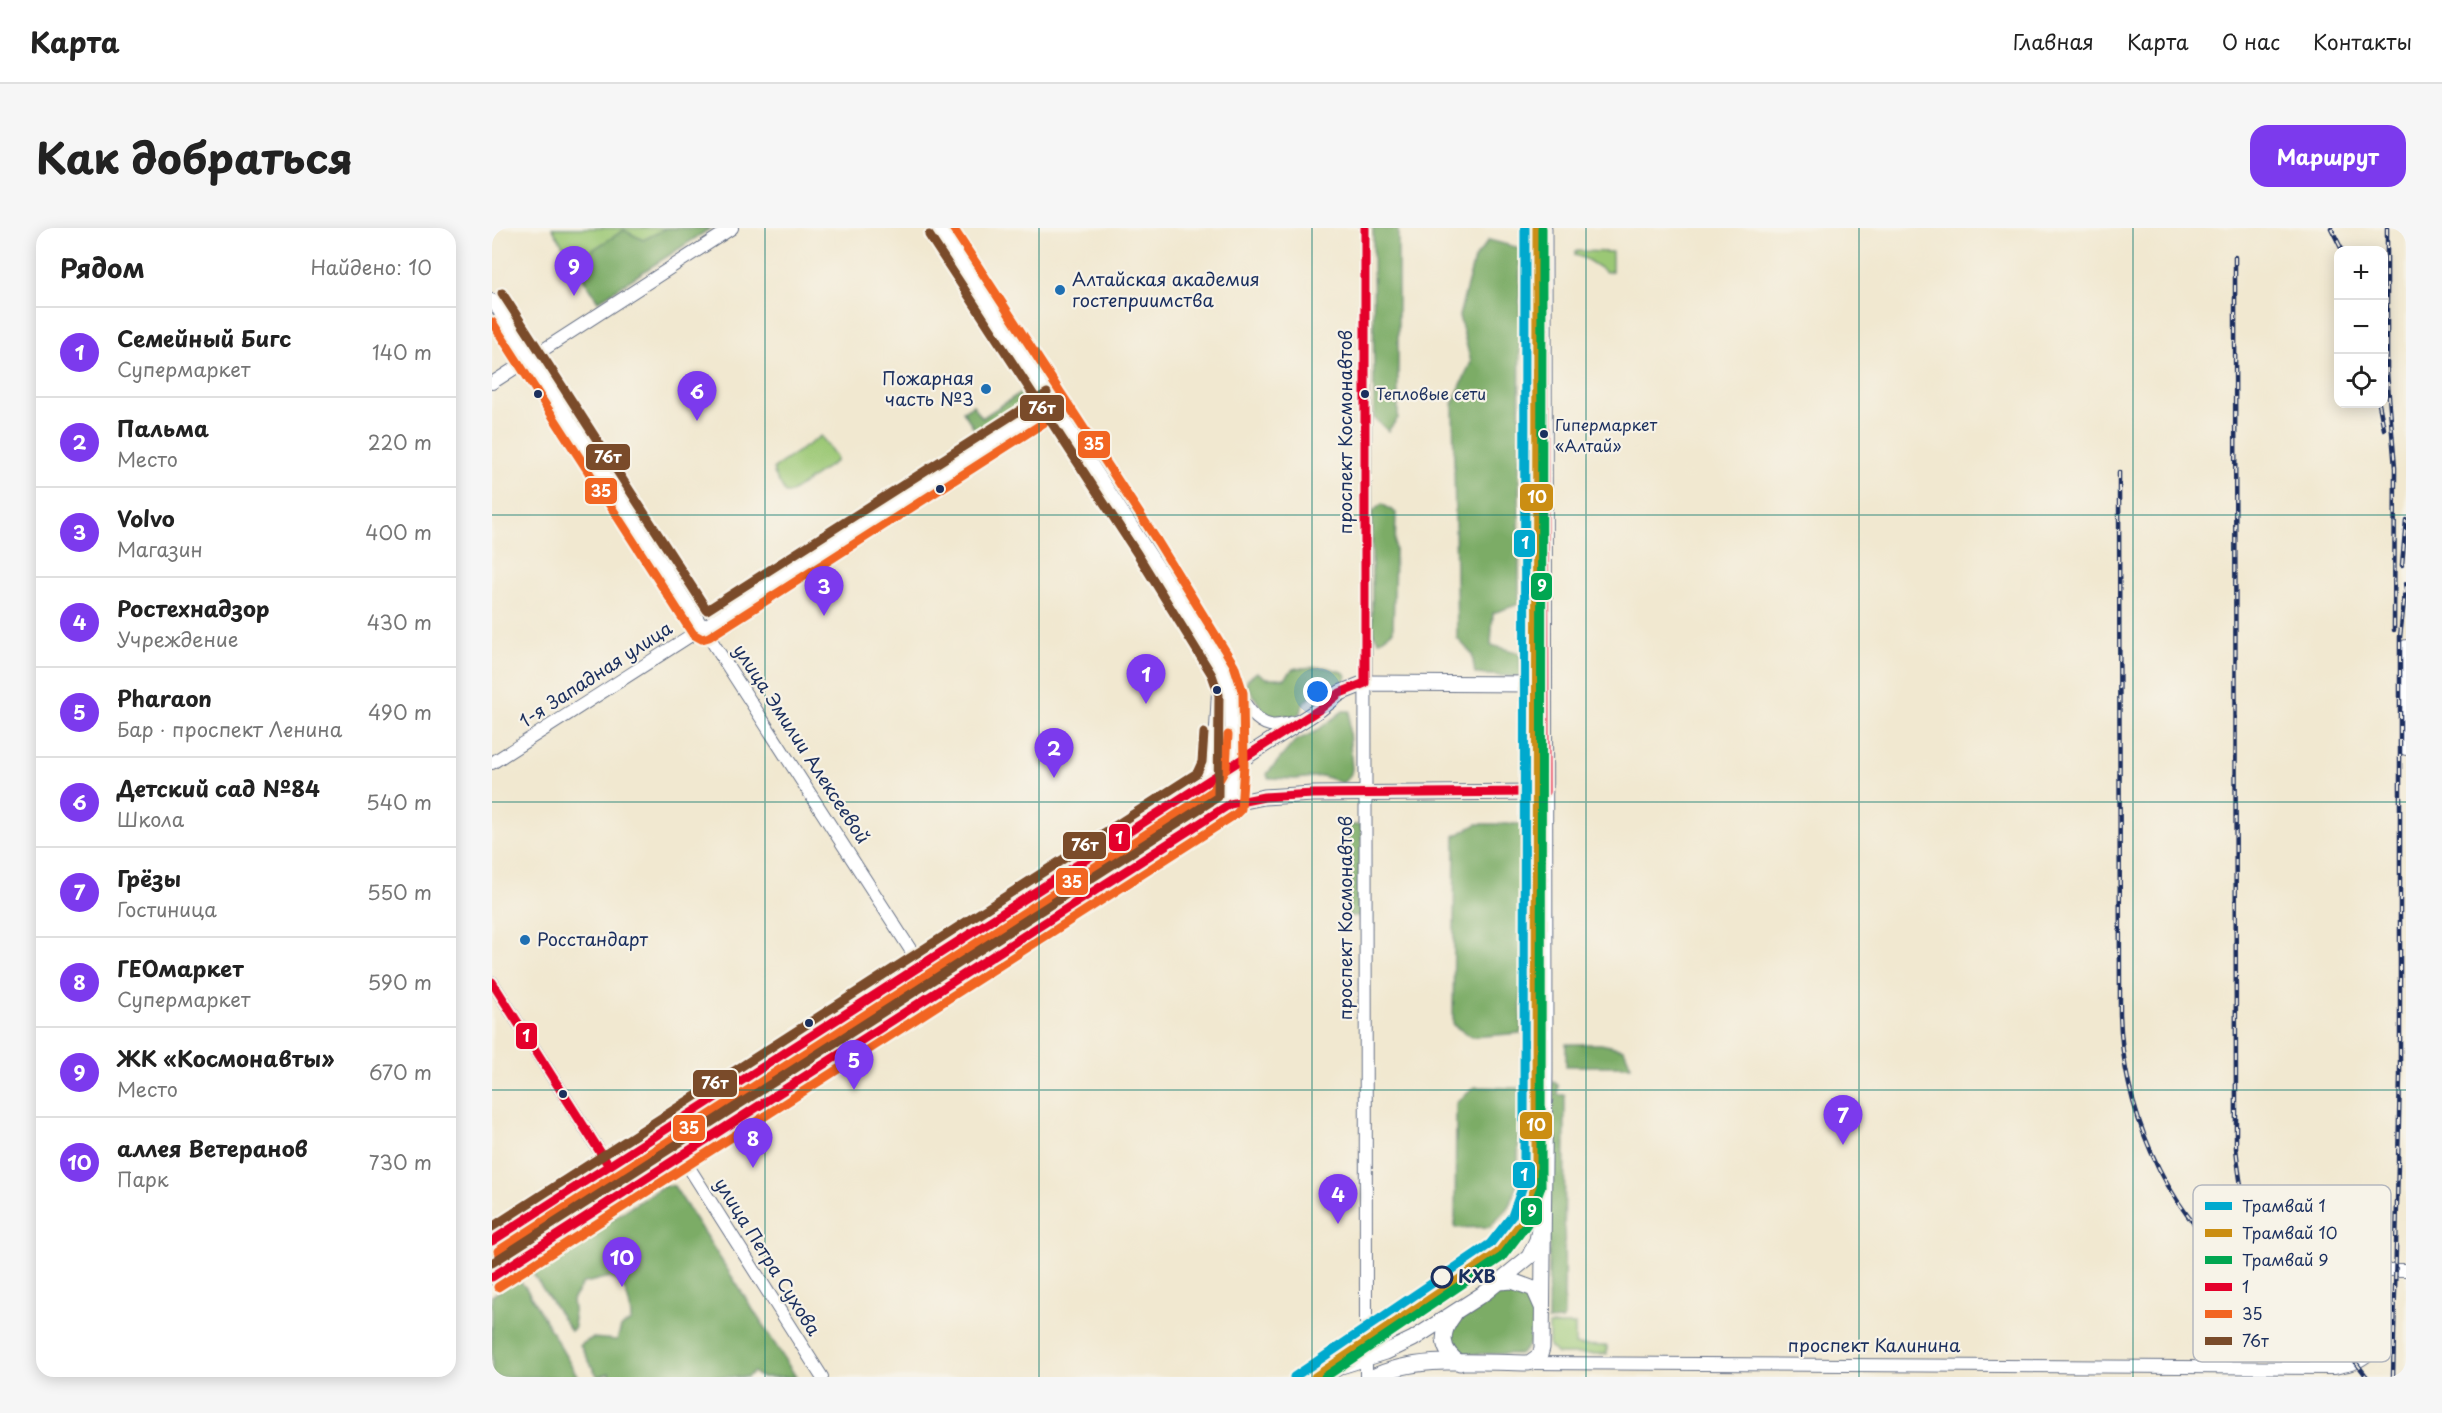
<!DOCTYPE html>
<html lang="ru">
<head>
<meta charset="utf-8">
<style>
	body { margin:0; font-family:"Playpen Sans",sans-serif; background:#f6f6f6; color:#222 }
	.controls { position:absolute; right:18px; top:18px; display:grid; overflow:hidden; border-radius:12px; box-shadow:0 3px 15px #0003 }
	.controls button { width:54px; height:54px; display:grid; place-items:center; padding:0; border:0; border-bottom:2px solid #e0e0e0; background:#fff; color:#222; font:30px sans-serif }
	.you { position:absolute; left:826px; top:464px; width:21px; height:21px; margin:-15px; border:4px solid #fff; border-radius:50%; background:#1a73e8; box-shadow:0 0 0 9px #1a73e833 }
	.badge { display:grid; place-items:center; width:39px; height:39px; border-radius:50%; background:#7c3aed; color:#fff; font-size:20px; font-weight:700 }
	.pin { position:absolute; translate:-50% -50px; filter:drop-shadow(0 2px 3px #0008) }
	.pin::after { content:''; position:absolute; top:32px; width:21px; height:18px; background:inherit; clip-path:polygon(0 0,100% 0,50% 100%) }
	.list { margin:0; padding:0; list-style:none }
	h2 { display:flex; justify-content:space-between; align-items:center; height:78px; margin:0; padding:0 24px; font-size:26px }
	h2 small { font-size:20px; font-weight:400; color:#767676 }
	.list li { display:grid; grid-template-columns:39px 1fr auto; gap:18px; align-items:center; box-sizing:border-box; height:90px; padding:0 24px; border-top:2px solid #e0e0e0 }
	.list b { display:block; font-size:22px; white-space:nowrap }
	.list p { margin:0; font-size:20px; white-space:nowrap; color:#767676 }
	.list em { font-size:20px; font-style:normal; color:#767676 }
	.icon { flex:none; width:33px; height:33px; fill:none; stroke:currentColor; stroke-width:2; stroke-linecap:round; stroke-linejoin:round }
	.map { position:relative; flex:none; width:1914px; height:1149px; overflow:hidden; border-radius:18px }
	header { display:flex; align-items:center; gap:36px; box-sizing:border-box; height:84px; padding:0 30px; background:#fff; border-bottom:2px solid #e0e0e0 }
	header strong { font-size:28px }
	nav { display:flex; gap:33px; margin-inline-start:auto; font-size:21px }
	.intro { display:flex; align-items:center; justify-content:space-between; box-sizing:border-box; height:144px; padding:0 36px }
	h1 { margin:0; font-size:42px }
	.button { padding:15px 27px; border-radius:18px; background:#7c3aed; color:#fff; font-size:21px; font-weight:700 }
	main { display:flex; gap:36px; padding:0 36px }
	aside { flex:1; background:#fff; border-radius:18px; box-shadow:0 3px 15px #0003 }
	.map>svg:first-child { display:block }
	.green { fill:#9bc875; stroke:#5b7c6a; stroke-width:1.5 }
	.forest { fill:#7cac66; stroke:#4c6e62; stroke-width:1.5 }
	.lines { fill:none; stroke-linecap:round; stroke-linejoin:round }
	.minor-casing { stroke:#667086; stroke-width:14 }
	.major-casing { stroke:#667086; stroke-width:17 }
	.minor { stroke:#fff; stroke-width:12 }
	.major { stroke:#fff; stroke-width:15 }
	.rail-casing { stroke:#1b2f5e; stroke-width:4.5 }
	.rail { stroke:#f7f3e8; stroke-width:2; stroke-dasharray:7; stroke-linecap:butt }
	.bus-1-casing { stroke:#f7f3e8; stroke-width:14 }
	.bus-2-casing { stroke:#f7f3e8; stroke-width:14 }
	.bus-3-casing { stroke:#f7f3e8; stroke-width:14 }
	.bus-1 { stroke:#e4002b; stroke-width:9 }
	.bus-2 { stroke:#f26522; stroke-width:9 }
	.bus-3 { stroke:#7a4b2a; stroke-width:9 }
	.tram-1-casing { stroke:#f7f3e8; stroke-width:14 }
	.tram-2-casing { stroke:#f7f3e8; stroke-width:14 }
	.tram-3-casing { stroke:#f7f3e8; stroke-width:14 }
	.tram-1 { stroke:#00a9ce; stroke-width:9 }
	.tram-2 { stroke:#cb8e13; stroke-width:9 }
	.tram-3 { stroke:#00a651; stroke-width:9 }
	.grid { fill:none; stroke:#0f766e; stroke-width:1.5; stroke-opacity:0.55 }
	.poi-dot { fill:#1f6fb2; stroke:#f7f3e8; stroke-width:2 }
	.bus-dot { fill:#1b2f5e; stroke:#f7f3e8; stroke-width:2 }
	.stop-dot { fill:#f7f3e8; stroke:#1b2f5e; stroke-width:3 }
	.labels { text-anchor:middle; stroke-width:4.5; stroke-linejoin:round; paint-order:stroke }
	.bus-label { font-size:16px; fill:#1b2f5e; stroke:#f7f3e8; text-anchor:start }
	.poi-label { font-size:18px; fill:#1b2f5e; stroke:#f7f3e8; text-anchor:start }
	.street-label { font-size:18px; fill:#1b2f5e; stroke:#f7f3e8 }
	.stop-label { font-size:18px; font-weight:bold; fill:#1b2f5e; stroke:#f7f3e8; text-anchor:start }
	.key { fill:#f7f3e8; stroke:#b5b8bf; stroke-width:1.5 }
	.key-label { font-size:16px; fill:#1b2f5e }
	.line-badge { stroke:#f7f3e8; stroke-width:2 }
	.badge-label { font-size:16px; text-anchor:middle; font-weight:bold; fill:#fff }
</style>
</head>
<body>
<header>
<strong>Карта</strong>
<nav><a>Главная</a><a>Карта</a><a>О нас</a><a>Контакты</a></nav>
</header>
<div class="intro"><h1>Как добраться</h1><a class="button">Маршрут</a></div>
<main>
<aside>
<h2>Рядом<small>Найдено: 10</small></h2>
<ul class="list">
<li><span class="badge">1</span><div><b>Семейный Бигс</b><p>Супермаркет</p></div><em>140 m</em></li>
<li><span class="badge">2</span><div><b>Пальма</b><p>Место</p></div><em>220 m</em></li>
<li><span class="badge">3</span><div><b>Volvo</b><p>Магазин</p></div><em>400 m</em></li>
<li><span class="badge">4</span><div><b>Ростехнадзор</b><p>Учреждение</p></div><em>430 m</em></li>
<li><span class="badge">5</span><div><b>Pharaon</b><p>Бар · проспект Ленина</p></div><em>490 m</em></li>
<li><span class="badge">6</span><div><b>Детский сад №84</b><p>Школа</p></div><em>540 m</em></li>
<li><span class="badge">7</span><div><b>Грёзы</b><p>Гостиница</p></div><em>550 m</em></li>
<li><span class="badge">8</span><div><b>ГЕОмаркет</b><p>Супермаркет</p></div><em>590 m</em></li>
<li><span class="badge">9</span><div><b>ЖК «Космонавты»</b><p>Место</p></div><em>670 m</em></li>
<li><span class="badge">10</span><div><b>аллея Ветеранов</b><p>Парк</p></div><em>730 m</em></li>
</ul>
</aside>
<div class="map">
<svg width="1914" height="1149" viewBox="0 0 1914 1149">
	<rect width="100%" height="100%" fill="#f7f3e8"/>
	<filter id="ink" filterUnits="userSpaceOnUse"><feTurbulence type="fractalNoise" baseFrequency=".0167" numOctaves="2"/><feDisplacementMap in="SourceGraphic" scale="12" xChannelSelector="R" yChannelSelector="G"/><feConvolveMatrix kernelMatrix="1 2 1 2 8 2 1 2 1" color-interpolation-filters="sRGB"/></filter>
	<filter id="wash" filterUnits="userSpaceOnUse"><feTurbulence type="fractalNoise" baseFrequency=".008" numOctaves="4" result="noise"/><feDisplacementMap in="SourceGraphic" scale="24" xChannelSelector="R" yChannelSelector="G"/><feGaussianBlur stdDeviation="1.35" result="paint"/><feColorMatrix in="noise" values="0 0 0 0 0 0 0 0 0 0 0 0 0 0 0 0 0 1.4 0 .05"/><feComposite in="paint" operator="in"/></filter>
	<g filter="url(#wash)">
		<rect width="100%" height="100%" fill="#f1e8d0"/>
		<path class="green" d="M60 0H219L106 73Z
			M1083 23 1120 24V43L1114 44 1094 31 1083 27Z
			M329 208 344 229V233L298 265H293L282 245V240Z
			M1057 1097H1083V1117L1115 1118V1126H1065L1057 1118Z"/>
		<path class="forest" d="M175 0H219L106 73 81 34 132 2 151 12Z
			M881 0H906V190L896 203 882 190Z
			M997 12 1028 20 1027 376 1001 385 999 417 1028 425 1029 449 983 446 980 426 965 410 961 175 979 134 967 88 982 31Z
			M539 158 542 167 541 174 487 208 471 183 481 177 490 190Z
			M890 276 904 285 901 403 887 413 880 403V284Z
			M833 439 851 444 855 448C851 459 844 455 836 459 833 460 812 473 812 475 807 485 814 482 801 489L792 487 779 489 772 484 754 456 756 451 765 444 774 450H793L801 441 805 440Z
			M851 483H858L857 502 860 541C859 549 856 551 850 555L831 548 804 551 776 550 775 546 803 513 823 504Z
			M707 566 715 567 719 573 715 582 279 859 271 860 267 853 270 846Z
			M985 596H1030L1029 805 980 809 961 797 963 608Z
			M856 597H870L869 688H855Z
			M1074 816H1109L1132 821 1139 838H1074Z
			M1062 854 1066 857V867H1073L1072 1089 1070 1092 1056 1093 1059 855Z
			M983 859 1027 860 1026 954 1016 980 998 999 963 1000 964 875Z
			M246 864 251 871 248 880 75 992H66L63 985 65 978 238 866Z
			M173 957 182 958 304 1149H268L261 1144 255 1149H118V1144L106 1149 88 1117 100 1110 125 1112 129 1099 139 1093C139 1079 134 1049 115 1050 107 1051 99 1054 91 1055L80 1072 83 1099 79 1103 39 1043Z
			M45 996 49 1003 46 1011 0 1040V1020L36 997Z
			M26 1051 34 1060 86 1149H0V1068Z
			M1016 1058H1025L1040 1069C1042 1089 1046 1113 1028 1126H966L960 1123 959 1104 966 1090Z"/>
	</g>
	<g filter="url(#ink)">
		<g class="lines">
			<g class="minor-casing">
				<path id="minor" d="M447 0 721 424 731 442 739 465 740 537 738 576C724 573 722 566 715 553L722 537 725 482 727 444 721 424
					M873 0 874 1149
					M0 72 429 738
					M0 155 240 0
					M1914 418V521
					M738 452C747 465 760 494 778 497 786 499 797 495 806 493
					M0 535 561 175
					M0 754 117 938
					M189 927 330 1149
					M1037 1135 1842 1140C1853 1138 1864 1136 1873 1129 1889 1115 1885 1063 1886 1042H1914"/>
			</g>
			<g class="major-casing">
				<path id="major" d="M252 851 268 877
					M48 983 64 1008
					M0 1013 828 481 848 465 873 455 1052 456
					M0 1049 738 576 772 569 821 566 1053 564
					M1008 1054 1020 1053 1042 1061 1050 1079
					M962 1087C948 1105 948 1122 968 1135
					M830 1149 849 1138 894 1124 921 1111 994 1064 1037 1029 1045 1012 1047 1002
					M881 1149C925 1127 989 1135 1037 1135L1048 1127 1050 1120 1053 842 1052 0"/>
			</g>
			<use href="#minor" class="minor"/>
			<use href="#major" class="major"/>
			<g class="rail-casing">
				<path id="rail" d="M1839 0 1850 22
					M1895 0V145L1903 240 1902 402
					M1743 29 1744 920C1746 936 1747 951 1751 966 1762 1018 1795 1061 1830 1099
					M1887 176 1892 201
					M1627 244 1628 786C1631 879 1670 977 1742 1037 1761 1054 1785 1066 1806 1080
					M1910 337 1914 292
					M1825 1095 1859 1128 1875 1149
					M1901 1149 1908 847V409L1914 356"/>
			</g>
			<use href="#rail" class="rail"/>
			<g class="bus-1-casing">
				<path id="bus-1" d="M0 754 117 938
					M0 1013 828 481 848 465 873 455V0
					M0 1049 738 576 772 569 821 566 1053 564 1052 0"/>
			</g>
			<g class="bus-2-casing">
				<path id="bus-2" d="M0 94 201 406 210 411 217 409 567 185
					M6 1023 721 563 734 540 736 507
					M6 1059 744 586 749 581 752 537 751 465 742 437 666 314 461 0"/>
			</g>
			<g class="bus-3-casing">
				<path id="bus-3" d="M10 65 215 382 555 165
					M0 999 705 545 710 534 712 505
					M0 1035 726 569 727 467 720 447 646 327 437 7"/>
			</g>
			<use href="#bus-1" class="bus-1"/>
			<use href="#bus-2" class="bus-2"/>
			<use href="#bus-3" class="bus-3"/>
			<g class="tram-1-casing">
				<path id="tram-1" d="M802 1149 998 1016 1020 988 1032 955 1033 0"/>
			</g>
			<g class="tram-2-casing">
				<path id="tram-2" d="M823 1149 1006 1025 1030 994 1044 958 1045 0"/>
			</g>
			<g class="tram-3-casing">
				<path id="tram-3" d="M833 1149 1010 1029 1035 996 1049 959 1050 0"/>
			</g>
			<use href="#tram-1" class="tram-1"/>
			<use href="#tram-2" class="tram-2"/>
			<use href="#tram-3" class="tram-3"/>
		</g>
	</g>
	<path class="grid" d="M273 0V1149M547 0V1149M820 0V1149M1094 0V1149M1367 0V1149M1641 0V1149M0 287H1914M0 574H1914M0 862H1914"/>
	<g class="poi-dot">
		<circle cx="568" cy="62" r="6"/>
		<circle cx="494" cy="161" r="6"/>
		<circle cx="33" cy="712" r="6"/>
	</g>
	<g class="bus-dot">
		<circle cx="46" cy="166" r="5"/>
		<circle cx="873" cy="166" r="5"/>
		<circle cx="1052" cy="206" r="5"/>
		<circle cx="448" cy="261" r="5"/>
		<circle cx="725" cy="462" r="5"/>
		<circle cx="317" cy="795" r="5"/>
		<circle cx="71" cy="866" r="5"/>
	</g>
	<circle class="stop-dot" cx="950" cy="1049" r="10"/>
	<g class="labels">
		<g class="bus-label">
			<text x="884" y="172">Тепловые сети</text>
			<text x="1063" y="203">Гипермаркет<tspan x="1063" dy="21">«Алтай»</tspan></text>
		</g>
		<g class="poi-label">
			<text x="580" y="58">Алтайская академия<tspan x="580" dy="21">гостеприимства</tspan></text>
			<text x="482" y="157" text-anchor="end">Пожарная<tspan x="482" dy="21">часть №3</tspan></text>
			<text x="45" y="718">Росстандарт</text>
		</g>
		<g class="street-label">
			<text transform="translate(854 204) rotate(-90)" y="6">проспект Космонавтов</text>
			<text transform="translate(104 447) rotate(-33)" y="6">1-я Западная улица</text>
			<text transform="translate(309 516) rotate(57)" y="6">улица Эмилии Алексеевой</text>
			<text transform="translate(854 690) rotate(-90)" y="6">проспект Космонавтов</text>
			<text transform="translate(275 1029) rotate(58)" y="6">улица Петра Сухова</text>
			<text x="1382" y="1124">проспект Калинина</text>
		</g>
		<g class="stop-label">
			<text x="966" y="1055">КХВ</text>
		</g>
	</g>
	<rect x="1701" y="957" width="198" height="177" rx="9" class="key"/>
	<rect x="1713" y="974" width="27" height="8" fill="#00a9ce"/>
	<rect x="1713" y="1001" width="27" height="8" fill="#cb8e13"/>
	<rect x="1713" y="1028" width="27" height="8" fill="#00a651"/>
	<rect x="1713" y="1055" width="27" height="8" fill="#e4002b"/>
	<rect x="1713" y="1082" width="27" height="8" fill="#f26522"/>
	<rect x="1713" y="1109" width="27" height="8" fill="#7a4b2a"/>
	<g class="key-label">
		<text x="1750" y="984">Трамвай 1</text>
		<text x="1750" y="1011">Трамвай 10</text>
		<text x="1750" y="1038">Трамвай 9</text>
		<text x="1750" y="1065">1</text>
		<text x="1750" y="1092">35</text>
		<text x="1750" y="1119">76т</text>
	</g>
	<g class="line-badge">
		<rect x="527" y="166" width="46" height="28" rx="6" fill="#7a4b2a"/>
		<rect x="585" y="202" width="34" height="29" rx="6" fill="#f26522"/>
		<rect x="93" y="215" width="46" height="28" rx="6" fill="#7a4b2a"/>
		<rect x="92" y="249" width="34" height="28" rx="6" fill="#f26522"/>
		<rect x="1027" y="255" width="35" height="29" rx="6" fill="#cb8e13"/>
		<rect x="1021" y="301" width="23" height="29" rx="6" fill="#00a9ce"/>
		<rect x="1038" y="344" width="23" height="29" rx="6" fill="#00a651"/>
		<rect x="616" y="595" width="23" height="29" rx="6" fill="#e4002b"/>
		<rect x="570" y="603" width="45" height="29" rx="6" fill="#7a4b2a"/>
		<rect x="563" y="639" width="34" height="29" rx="6" fill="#f26522"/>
		<rect x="23" y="794" width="23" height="28" rx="6" fill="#e4002b"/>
		<rect x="200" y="841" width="46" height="29" rx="6" fill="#7a4b2a"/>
		<rect x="1027" y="883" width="34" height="29" rx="6" fill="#cb8e13"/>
		<rect x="180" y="886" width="34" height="28" rx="6" fill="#f26522"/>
		<rect x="1020" y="933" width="24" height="28" rx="6" fill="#00a9ce"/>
		<rect x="1028" y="969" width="23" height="29" rx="6" fill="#00a651"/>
	</g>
	<g class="badge-label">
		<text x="550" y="186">76т</text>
		<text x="602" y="222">35</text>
		<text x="116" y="235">76т</text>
		<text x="109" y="269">35</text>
		<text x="1045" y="275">10</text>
		<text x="1033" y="321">1</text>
		<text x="1050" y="364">9</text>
		<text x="627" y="616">1</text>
		<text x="593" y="623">76т</text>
		<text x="580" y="660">35</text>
		<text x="34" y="814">1</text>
		<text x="223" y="861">76т</text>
		<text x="1044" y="903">10</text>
		<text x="197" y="906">35</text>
		<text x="1032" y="953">1</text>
		<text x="1040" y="989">9</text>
	</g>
</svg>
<div class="controls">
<button>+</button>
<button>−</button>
<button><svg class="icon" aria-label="locate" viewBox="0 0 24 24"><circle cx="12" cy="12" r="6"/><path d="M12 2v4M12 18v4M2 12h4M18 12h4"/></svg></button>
</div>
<div class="you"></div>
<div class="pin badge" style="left:654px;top:476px">1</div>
<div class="pin badge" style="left:562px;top:550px">2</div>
<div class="pin badge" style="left:332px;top:388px">3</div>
<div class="pin badge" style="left:846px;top:996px">4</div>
<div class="pin badge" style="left:362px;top:862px">5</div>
<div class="pin badge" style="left:205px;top:193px">6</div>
<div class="pin badge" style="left:1351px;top:917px">7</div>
<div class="pin badge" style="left:261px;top:940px">8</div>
<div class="pin badge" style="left:82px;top:68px">9</div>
<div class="pin badge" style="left:130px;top:1059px">10</div>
</div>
</main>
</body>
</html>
